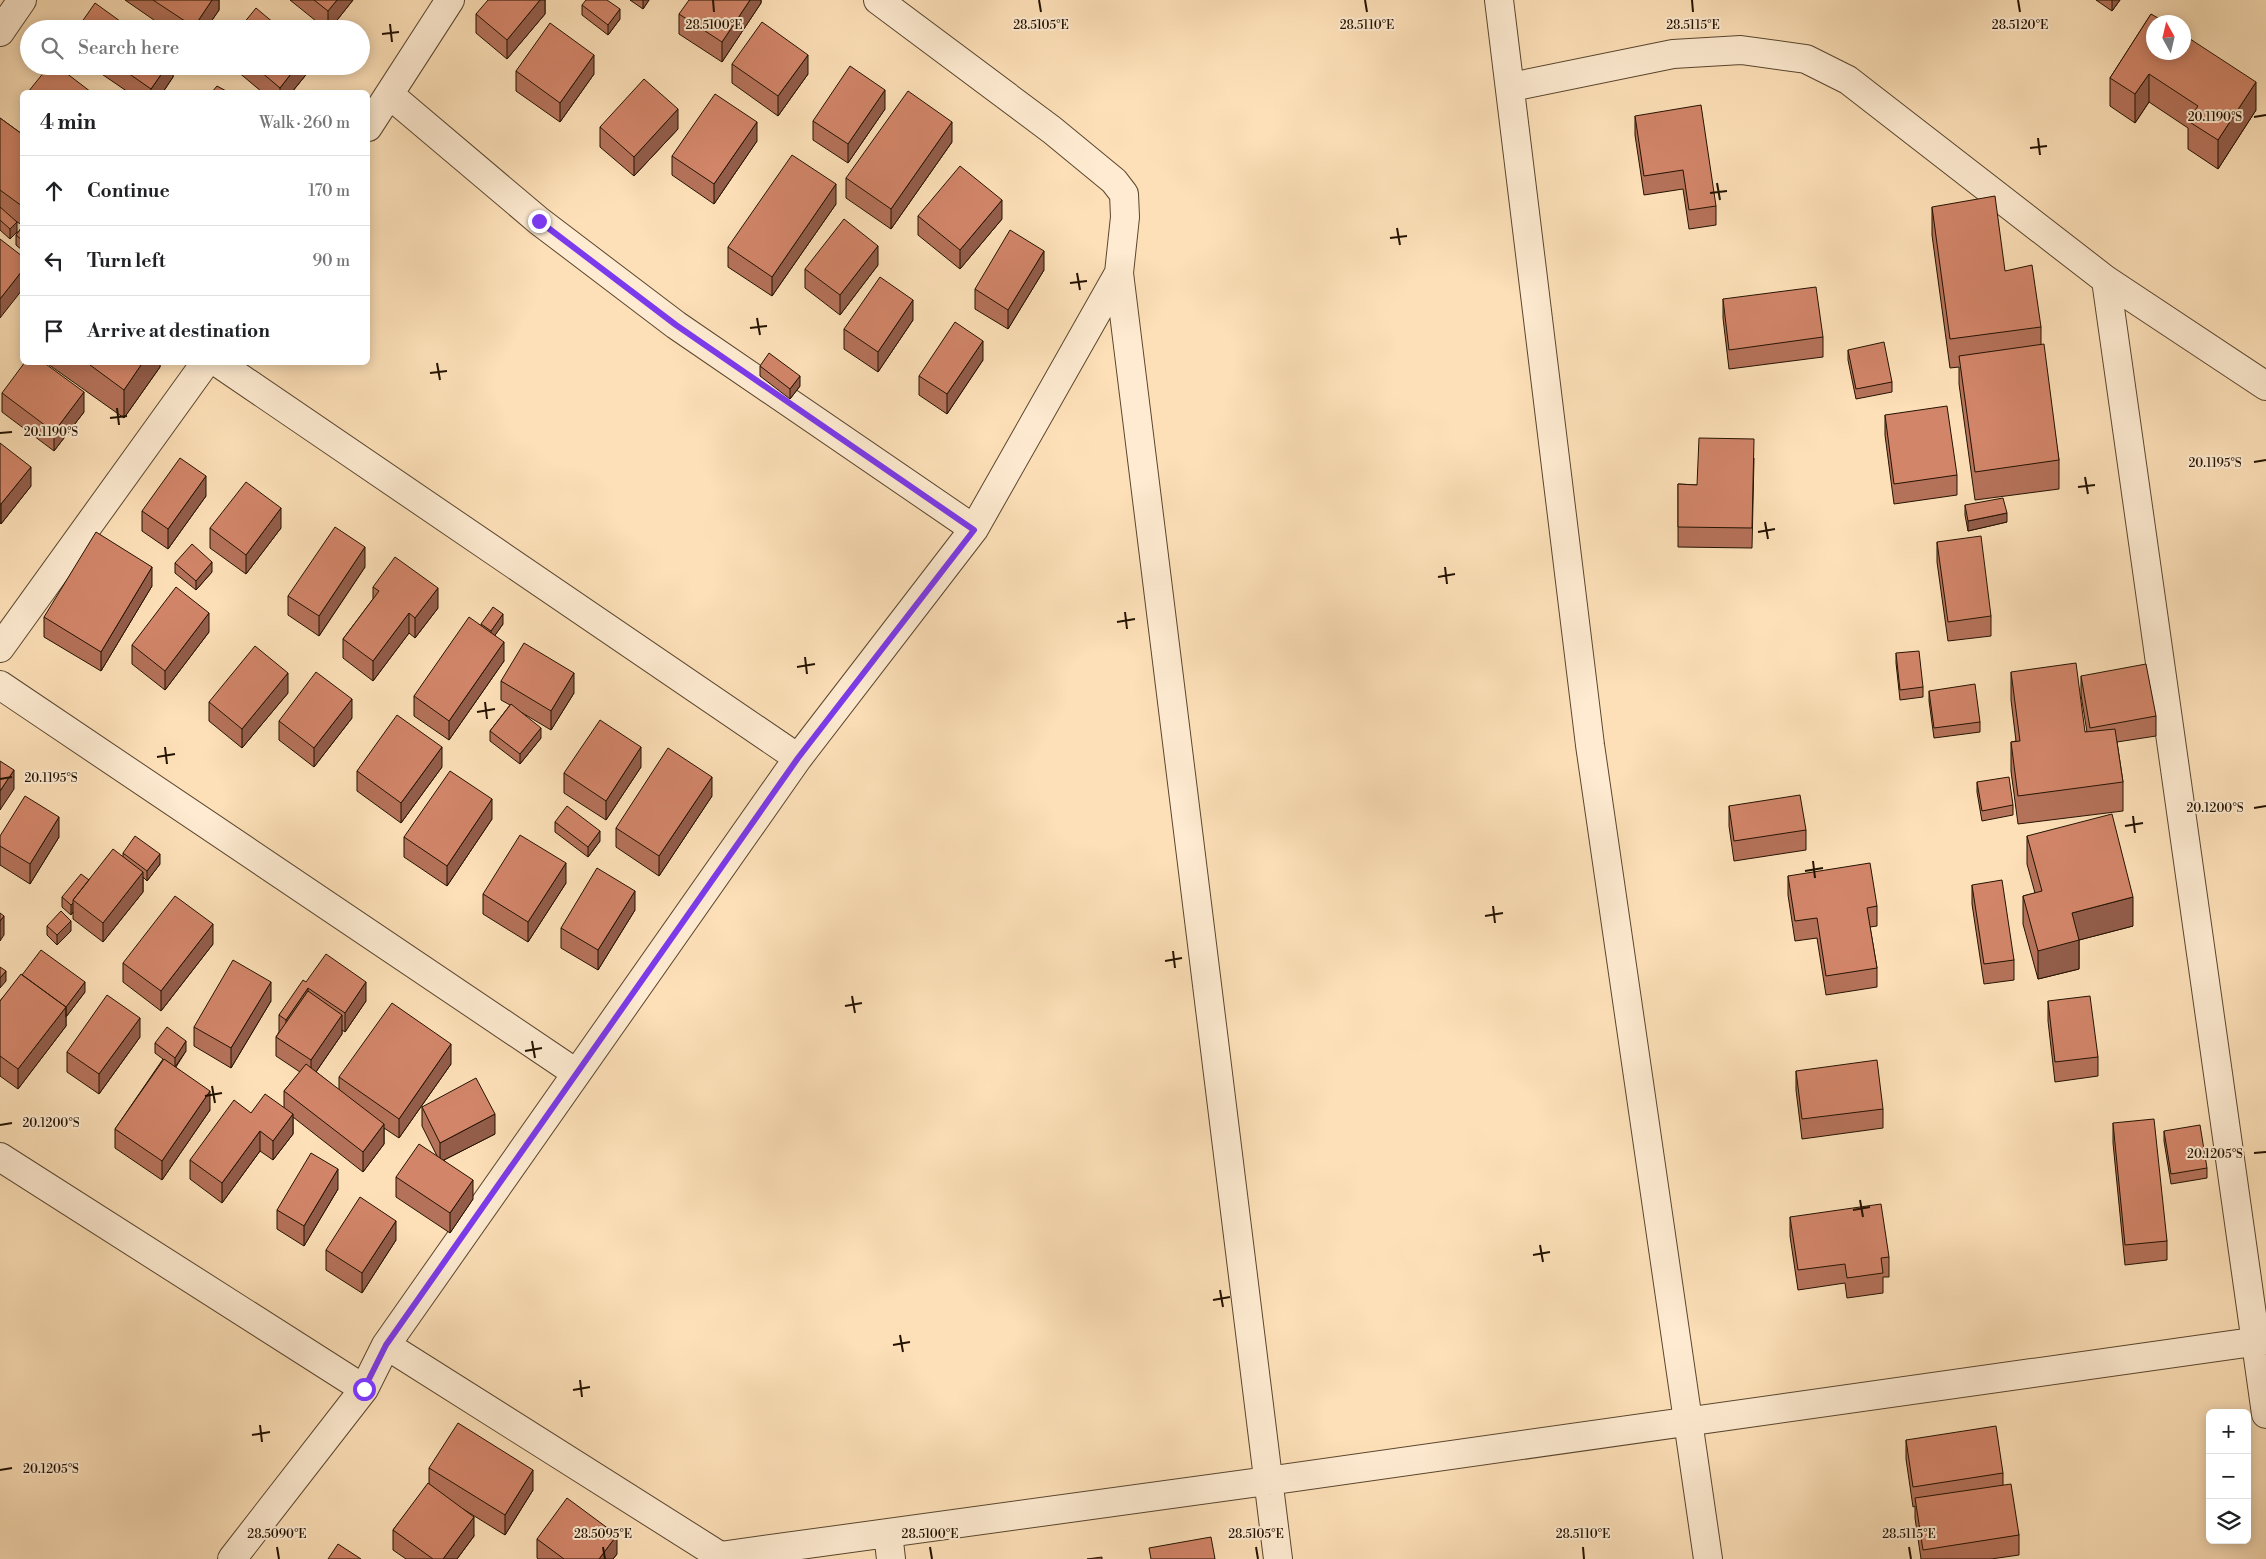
<!DOCTYPE html>
<html lang="en">
<head>
<meta charset="utf-8">
<style>
	body { margin:0; font-family:"Libre Bodoni",serif; background:#f6f6f6; color:#202124 }
	.controls { position:absolute; right:15px; bottom:15px; display:grid; overflow:hidden; border-radius:8px; box-shadow:0 2px 12px #0003 }
	.controls button { width:45px; height:45px; display:grid; place-items:center; padding:0; border:0; border-bottom:1px solid #e0e0e0; background:#fff; color:#202124; font:25px sans-serif }
	.compass { position:absolute; left:2146px; top:15px; width:45px; height:45px; border-radius:50%; background:#fff; box-shadow:0 2px 12px #0003; rotate:352deg }
	.stop { position:absolute; width:15px; height:15px; margin:-11px; border:4px solid #7c3aed; border-radius:50%; background:#fff }
	.stop.end { background:#7c3aed; border-color:#fff; box-shadow:0 1px 5px #0008 }
	.list { margin:0; padding:0; list-style:none }
	h2 { display:flex; justify-content:space-between; align-items:center; height:65px; margin:0; padding:0 20px; font-size:21px }
	h2 small { font-size:16px; font-weight:400; color:#757577 }
	.list li { display:grid; grid-template-columns:32px 1fr auto; gap:15px; align-items:center; box-sizing:border-box; height:70px; padding:0 20px; border-top:1px solid #e0e0e0 }
	.list b { display:block; font-size:19px; white-space:nowrap }
	.list em { font-size:16px; font-style:normal; color:#757577 }
	.icon { flex:none; width:28px; height:28px; fill:none; stroke:currentColor; stroke-width:2; stroke-linecap:round; stroke-linejoin:round }
	.map { position:relative; flex:none; width:2266px; height:1559px; overflow:hidden }
	.search { position:absolute; background:#fff; box-shadow:0 2px 12px #0003; left:20px; top:20px; width:350px; height:55px; display:flex; align-items:center; gap:12px; box-sizing:border-box; padding:0 18px; border-radius:28px; color:#757577; font-size:19px }
	.panel { position:absolute; background:#fff; box-shadow:0 2px 12px #0003; left:20px; top:90px; width:350px; height:275px; border-radius:8px }
	.map>svg:first-child { display:block }
	.lines { fill:none; stroke-linecap:round; stroke-linejoin:round }
	.minor-casing { stroke:#5a462e; stroke-width:30 }
	.minor { stroke:#feebd1; stroke-width:28 }
	.wall { fill:#b5725a; stroke:#231200 }
	.shaded-wall { fill:#935d4a; stroke:#231200 }
	.building { fill:#d28569; stroke:#231200 }
	.route { stroke:#7c3aed; stroke-width:6 }
	.ticks { fill:none; stroke:#231200; stroke-width:2 }
	.ticks-label { font-size:12px; text-anchor:middle; fill:#231200; stroke:#feebd1; stroke-width:4; stroke-linejoin:round; paint-order:stroke }
</style>
</head>
<body>
<div class="map">
<svg width="2266" height="1559" viewBox="0 0 2266 1559">
	<rect width="100%" height="100%" fill="#fde0b8"/>
	<filter id="stains"><feTurbulence type="fractalNoise" baseFrequency=".004" numOctaves="4"/><feColorMatrix values="0 0 0 0 .2 0 0 0 0 .09 0 0 0 0 .02 0 0 0 .5 -.17"/></filter>
	<radialGradient id="worn" r=".72"><stop offset=".6" stop-color="#630" stop-opacity="0"/><stop offset="1" stop-color="#630" stop-opacity=".3"/></radialGradient>
	<g class="lines">
		<g class="minor-casing">
			<path id="minor" d="M1499 0 1590 745 1708 1559
				M0 32 22 0
				M1511 87 1673 54 1741 50 1806 59 1848 80 2106 280 2266 386
				M390 95 539 221 676 325 974 529
				M368 127 450 0
				M1119 273 1278 1559
				M2106 280 2266 1414
				M217 362 798 758
				M0 648 206 362
				M0 685 576 1073
				M0 1157 364 1389
				M386 1345 720 1556
				M888 1533 891 1559
				M232 1559 364 1389 386 1345 798 758 974 529 1119 273 1125 217 1124 194 1114 181 1052 130 878 0
				M717 1559 720 1556 1267 1481 2266 1340"/>
		</g>
		<use href="#minor" class="minor"/>
	</g>
	<path class="wall" d="M125 0H219V10L206 29H167Z
		M290 0H353L330 29H326Z
		M545 0V14L507 59 476 33V14Z
		M630 0H649L643 9Z
		M761 0V3L722 62 679 34V14Z
		M2096 0H2120L2112 11Z
		M582 5 620 19 608 35 582 15Z
		M2151 14 2256 110 2218 169 2188 149V128L2149 102 2135 123 2110 106V78Z
		M732 64 808 74 778 116 732 83Z
		M90 66H173V77L163 92H128Z
		M231 66H309V71L292 92H262Z
		M516 71 594 74 560 122 516 91Z
		M22 100V123L21 122V102Z
		M885 109 848 163 813 140V121Z
		M1635 116 1716 206V225L1689 229 1683 189 1644 195 1635 135Z
		M0 118 22 134V225L14 220 17 232 10 239 0 230Z
		M600 127 678 129 634 176 600 147Z
		M757 141 714 204 672 175V156Z
		M952 142 891 229 846 198V178Z
		M836 204 772 296 728 267V247Z
		M1932 207 2005 271 2041 327V345L2059 460V489L1975 500 1959 384V367L1950 368 1932 235Z
		M918 216 1002 219 960 269 918 235Z
		M22 227V250L16 245V235Z
		M878 265 840 315 805 288V269Z
		M1044 270 1008 329 975 309V289Z
		M1723 299 1823 337V357L1729 369 1723 318Z
		M913 320 878 372 844 349V329Z
		M1848 350 1892 382V392L1856 399 1848 360Z
		M983 360 947 414 919 395V376Z
		M45 362H160V367L124 418Z
		M760 366 800 386 790 399 760 376Z
		M2 393 84 412 54 451 2 412Z
		M1885 415 1957 475V495L1894 504 1885 435Z
		M0 443 31 486 1 524 0 523Z
		M1754 458 1752 548 1678 547V484L1697 485Z
		M206 496 168 549 142 531V511Z
		M1965 505 2007 522 1968 531 1965 515Z
		M210 528H281L246 574 210 548Z
		M1937 542 1991 616V636L1948 641 1937 562Z
		M175 563 212 572 196 590 175 573Z
		M365 567 319 636 288 615V596Z
		M152 586 101 671 44 637V617Z
		M373 587 438 608 415 638 409 633 373 681 343 658V639L373 599Z
		M481 624H503L495 635 504 661 449 740 414 716V696L481 626Z
		M209 632 165 690 132 664V645Z
		M1896 653 1923 687V697L1900 700 1896 663Z
		M2011 672 2085 732H2087L2081 695V676L2156 716V736L2117 742 2123 782V811L2018 824 2011 771V742L2016 741 2011 700Z
		M501 681 574 693 551 730 519 711 541 738 520 764 490 741V731L510 705 501 700Z
		M1929 691 1980 722V732L1934 738 1929 701Z
		M288 693 242 748 209 721V702Z
		M352 718 314 767 279 740V721Z
		M442 767 401 823 357 791V771Z
		M641 767 606 820 564 793V773Z
		M1977 782 2013 805V815L1982 821 1977 792Z
		M712 796 659 876 616 847V828Z
		M1729 806 1806 830V850L1734 861 1729 826Z
		M492 819 447 886 404 857V837Z
		M555 822 600 841 588 857 555 832Z
		M0 836 59 837 30 884 0 865Z
		M2027 836 2133 926 2079 940V969L2038 979 2023 924V896L2035 893 2027 864Z
		M123 853 160 864 147 881 143 877V892L103 942 73 919V912L71 915 62 907V897L123 857Z
		M1788 876 1877 906V926L1870 927 1877 968V987L1826 995 1817 938 1795 941 1788 895Z
		M566 883 528 942 483 914V894Z
		M1972 885 2014 960V980L1984 984 1972 904Z
		M635 910 598 970 561 948V928Z
		M47 926 71 931 57 945 47 935Z
		M213 944 161 1011 123 982V963Z
		M22 975 85 992 66 1017V1026L18 1089 0 1076V1001Z
		M306 982 366 1001 345 1032 342 1030V1034L316 1072 339 1090V1077L451 1064 399 1138 384 1128V1144L363 1172 293 1117V1134L273 1160 260 1151 222 1203 190 1179V1160L251 1113 284 1108V1091L300 1072 276 1056V1037L279 1032V1015Z
		M271 1001 231 1068 194 1046V1027Z
		M2048 1001 2098 1057V1076L2055 1082 2048 1021Z
		M140 1037 99 1094 67 1072V1052Z
		M155 1043 186 1051 176 1067 210 1110 162 1180 115 1148V1129L163 1059 155 1053Z
		M1796 1071 1883 1109V1128L1802 1139 1796 1090Z
		M422 1107 495 1134 444 1160 473 1199 450 1233 396 1197V1177L437 1156 422 1126Z
		M2113 1123 2167 1241V1260L2125 1265 2113 1143Z
		M2164 1131 2207 1168V1178L2171 1184 2164 1141Z
		M338 1189 304 1246 277 1229V1210Z
		M1790 1217 1889 1257V1277H1883V1293L1847 1298 1845 1283 1798 1290 1790 1236Z
		M396 1240 362 1293 326 1270V1250Z
		M1906 1440 2003 1473V1485L2019 1535V1555L1991 1559H1921L1915 1518V1506L1913 1507 1906 1459Z
		M429 1468 533 1490 505 1535 463 1509 474 1536 457 1559H406L393 1550V1530L429 1484Z
		M537 1539 617 1554 613 1559H538L537 1558Z"/>
	<path class="shaded-wall" d="M212 0H219V10L206 29H194V27Z
		M337 0H353L330 29H328V11Z
		M540 0H545V14L507 59V40Z
		M643 0H649L643 9Z
		M750 0H761V3L722 62V42Z
		M2112 0H2120L2112 11Z
		M620 9V19L608 35V25Z
		M594 55V74L560 122V103Z
		M808 55V74L778 116V96Z
		M167 66H173V77L163 92H151V89Z
		M297 66H309V71L292 92H280V88Z
		M2149 74V102L2135 123V94Z
		M2256 82V110L2218 169V140Z
		M885 90V109L848 163V144Z
		M678 109V129L634 176V157Z
		M757 122V141L714 204V184Z
		M952 122V142L891 229V209Z
		M836 184V204L772 296V277Z
		M1002 200V219L960 269V250Z
		M17 222V232L10 239V229Z
		M878 246V265L840 315V295Z
		M1044 251V270L1008 329V310Z
		M22 271V290L0 318V299Z
		M913 300V320L878 372V352Z
		M983 341V360L947 414V394Z
		M143 362H160V367L124 418V390Z
		M800 376V386L790 399V389Z
		M84 392V412L54 451V432Z
		M31 467V486L1 524V504Z
		M206 476V496L168 549V529Z
		M281 508V528L246 574V555Z
		M2007 513V522L1968 531V521Z
		M365 547V567L319 636V616Z
		M212 562V572L196 590V581Z
		M152 567V586L101 671V652Z
		M438 588V608L415 638V618Z
		M209 613V632L165 690V671Z
		M409 613V633L373 681V661Z
		M503 614V624L491 641V631Z
		M504 642V661L449 740V721Z
		M288 673V693L242 748V729Z
		M574 673V693L551 730V711Z
		M352 699V718L314 767V748Z
		M541 728V738L520 764V754Z
		M442 747V767L401 823V803Z
		M641 747V767L606 820V801Z
		M14 770V789L0 810V791Z
		M712 777V796L659 876V856Z
		M492 799V819L447 886V866Z
		M59 817V837L30 884V864Z
		M600 831V841L588 857V847Z
		M160 854V864L147 881V871Z
		M566 863V883L528 942V922Z
		M143 872V892L103 942V923Z
		M635 891V910L598 970V950Z
		M2133 897V926L2079 940V969L2038 979V951L2072 913Z
		M73 903V912L71 915V905Z
		M4 916V935L0 941V921Z
		M71 921V931L57 945V935Z
		M213 924V944L161 1011V991Z
		M6 971V981L0 988V978Z
		M85 982V992L66 1017V1007Z
		M271 982V1001L231 1068V1048Z
		M366 982V1001L345 1032V1013Z
		M308 988V1007L286 1039V1020Z
		M66 1007V1026L18 1089V1069Z
		M342 1015V1034L311 1079V1060Z
		M140 1018V1037L99 1094V1074Z
		M186 1041V1051L175 1067V1058Z
		M451 1044V1064L399 1138V1119Z
		M210 1091V1110L162 1180V1161Z
		M293 1114V1134L273 1160V1141Z
		M495 1114V1134L440 1162V1143Z
		M384 1124V1144L363 1172V1152Z
		M260 1131V1151L222 1203V1183Z
		M338 1169V1189L304 1246V1226Z
		M473 1180V1199L450 1233V1213Z
		M396 1221V1240L362 1293V1273Z
		M533 1470V1490L505 1535V1515Z
		M474 1517V1536L457 1559H443Z
		M617 1535V1554L613 1559H599Z"/>
	<path class="building" d="M153 0H212L194 27Z
		M314 0H337L328 11Z
		M488 0H540L507 40 476 14Z
		M586 0H607L620 9 608 25 582 5Z
		M689 0H750L722 42 679 14Z
		M95 3 131 29H77Z
		M256 8 281 29H239Z
		M2151 14 2165 22H2154V52H2184V35L2256 82 2218 140 2188 121 2198 106 2149 74 2135 94 2110 78Z
		M762 22 808 55 778 96 732 64Z
		M550 23 594 55 560 103 516 71Z
		M49 66H57L91 92H28Z
		M118 66H167L151 89Z
		M254 66H297L280 88Z
		M850 66 885 90 848 144 813 121Z
		M644 79 678 109 634 157 600 127Z
		M217 86 228 92H212Z
		M908 91 952 122 891 209 846 178Z
		M715 94 757 122 714 184 672 156Z
		M1701 105 1716 206 1689 210 1683 170 1644 176 1635 116Z
		M0 118 22 134V206L0 190Z
		M792 155 836 184 772 277 728 247Z
		M960 166 1002 200 960 250 918 216Z
		M1995 196 2005 271 2032 265 2041 327 1950 339 1932 207Z
		M0 207 17 222 10 229 0 220Z
		M844 219 878 246 840 295 805 269Z
		M22 227V240L16 235Z
		M1010 230 1044 251 1008 310 975 289Z
		M0 239 22 256V271L0 299Z
		M880 277 913 300 878 352 844 329Z
		M1816 287 1823 337 1729 350 1723 299Z
		M955 322 983 341 947 394 919 376Z
		M1884 342 1892 382 1856 389 1848 350Z
		M2044 344 2059 460 1975 472 1959 356Z
		M769 353 800 376 790 389 760 366Z
		M25 362H43L84 392 54 432 2 393Z
		M86 362H143L124 390Z
		M1947 406 1957 475 1894 484 1885 415Z
		M1699 438 1754 439 1752 528 1678 527V484L1697 485Z
		M0 443 31 467 1 504H0Z
		M180 458 206 476 168 529 142 511Z
		M246 482 281 508 246 555 210 528Z
		M2003 498 2007 513 1968 521 1965 505Z
		M335 527 365 547 319 616 288 596Z
		M96 532 152 567 101 652 44 617Z
		M1981 536 1991 616 1948 622 1937 542Z
		M192 544 212 562 196 581 175 563Z
		M395 557 438 588 415 618 409 613 373 661 343 639 379 591 373 587Z
		M176 587 209 613 165 671 132 645Z
		M493 607 503 614 491 631 481 624Z
		M469 617 504 642 449 721 414 696Z
		M524 643 574 673 551 711 501 681Z
		M255 646 288 673 242 729 209 702Z
		M1919 651 1923 687 1900 690 1896 653Z
		M2076 663 2085 732 2115 729 2123 782 2018 796 2011 742 2020 741 2011 672Z
		M2146 664 2156 716 2090 728 2081 676Z
		M316 672 352 699 314 748 279 721Z
		M1975 684 1980 722 1934 728 1929 691Z
		M511 704 541 728 520 754 490 731Z
		M397 715 442 747 401 803 357 771Z
		M600 720 641 747 606 801 564 773Z
		M668 748 712 777 659 856 616 828Z
		M0 761 14 770 0 791Z
		M450 771 492 799 447 866 404 837Z
		M2009 777 2013 805 1982 811 1977 782Z
		M1800 795 1806 830 1734 841 1729 806Z
		M25 796 59 817 30 864 0 846V836Z
		M567 806 600 831 588 847 555 822Z
		M2112 814 2133 897 2072 913 2079 940 2038 951 2023 896 2042 891 2027 836Z
		M520 835 566 863 528 922 483 894Z
		M135 836 160 854 147 871 123 853Z
		M113 849 143 872 103 923 73 900Z
		M1870 863 1877 906 1867 908 1877 968 1826 976 1817 918 1795 921 1788 876Z
		M597 868 635 891 598 950 561 928Z
		M81 874 89 880 73 900V903L71 905 62 897Z
		M2002 880 2014 960 1984 964 1972 885Z
		M175 896 213 924 161 991 123 963Z
		M61 911 71 921 57 935 47 926Z
		M0 913 4 916 0 921Z
		M41 950 85 982 66 1007 22 975Z
		M326 954 366 982 345 1013 308 988 286 1020 279 1015 303 980 306 982Z
		M233 960 271 982 231 1048 194 1027Z
		M0 967 6 971 0 978Z
		M21 974 66 1007 18 1069 0 1056V1001Z
		M308 991 342 1015 311 1060 276 1037Z
		M107 995 140 1018 99 1074 67 1052Z
		M2090 996 2098 1057 2055 1062 2048 1001Z
		M392 1003 451 1044 399 1119 339 1077Z
		M167 1027 186 1041 175 1058 155 1043Z
		M164 1059 210 1091 162 1161 115 1129Z
		M1877 1060 1883 1109 1802 1119 1796 1071Z
		M306 1064 384 1124 363 1152 284 1091Z
		M476 1078 495 1114 440 1143 422 1107Z
		M265 1094 293 1114 273 1141 260 1131 222 1183 190 1160 234 1100 251 1113Z
		M2154 1119 2167 1241 2125 1245 2113 1123Z
		M2200 1125 2207 1168 2171 1174 2164 1131Z
		M419 1144 473 1180 450 1213 396 1177Z
		M311 1153 338 1169 304 1226 277 1210Z
		M360 1197 396 1221 362 1273 326 1250Z
		M1881 1204 1889 1257 1881 1258 1883 1273 1847 1278 1845 1264 1798 1270 1790 1217Z
		M458 1423 533 1470 505 1515 429 1468Z
		M1996 1426 2003 1473 1913 1487 1906 1440Z
		M428 1483 474 1517 443 1559H433L393 1530Z
		M2011 1484 2019 1535 1923 1550 1915 1498Z
		M567 1498 617 1535 599 1559H564L537 1539Z
		M1211 1537 1215 1559H1151L1149 1548Z
		M338 1544 361 1559H328Z
		M1102 1557V1559H1087Z"/>
	<g class="lines">
		<path class="route" d="M364 1389 386 1345 798 758 974 530 676 325 539 221"/>
	</g>
	<path class="ticks" d="M713 0 714 12M1039 0 1041 12M1365 0 1367 12M1692 0 1693 12M2018 0 2020 12M390 24 392 42M382 34 399 32M2254 117 2266 115M2038 138 2040 155M2030 148 2047 146M1717 183 1720 200M1710 193 1727 191M1397 228 1400 245M1390 238 1407 236M1077 273 1080 290M1070 283 1087 281M757 318 760 335M750 328 767 326M437 363 440 380M430 373 447 371M117 408 119 425M110 418 127 416M0 433 12 432M2254 462 2266 460M2085 477 2088 494M2078 487 2095 485M1765 522 1768 539M1758 532 1775 529M1445 567 1447 584M1438 577 1455 574M1125 612 1127 629M1117 622 1135 619M805 657 807 674M797 667 815 664M485 702 487 719M477 712 495 709M165 747 167 764M157 757 175 754M0 779 12 777M2254 808 2266 806M2133 816 2135 833M2125 826 2143 823M1813 861 1815 878M1805 871 1823 868M1493 906 1495 923M1485 916 1503 913M1173 951 1175 968M1165 961 1182 958M852 996 855 1013M845 1006 862 1003M532 1041 535 1058M525 1051 542 1048M212 1086 215 1103M205 1096 222 1093M0 1125 12 1123M2254 1153 2266 1152M1860 1200 1863 1217M1853 1210 1870 1207M1540 1245 1543 1262M1533 1255 1550 1252M1220 1290 1223 1307M1213 1300 1230 1297M900 1335 903 1352M893 1345 910 1342M580 1380 582 1397M573 1390 590 1387M260 1425 262 1442M252 1435 270 1432M0 1470 12 1468M277 1547 279 1559M603 1547 605 1559M930 1547 932 1559M1256 1547 1258 1559M1583 1547 1584 1559M1909 1547 1911 1559"/>
	<g class="ticks-label">
		<text x="714" y="29">28.5100°E</text>
		<text x="1041" y="29">28.5105°E</text>
		<text x="1367" y="29">28.5110°E</text>
		<text x="1693" y="29">28.5115°E</text>
		<text x="2020" y="29">28.5120°E</text>
		<text x="2215" y="121">20.1190°S</text>
		<text x="51" y="436">20.1190°S</text>
		<text x="2215" y="467">20.1195°S</text>
		<text x="51" y="782">20.1195°S</text>
		<text x="2215" y="812">20.1200°S</text>
		<text x="51" y="1127">20.1200°S</text>
		<text x="2215" y="1158">20.1205°S</text>
		<text x="51" y="1473">20.1205°S</text>
		<text x="277" y="1538">28.5090°E</text>
		<text x="603" y="1538">28.5095°E</text>
		<text x="930" y="1538">28.5100°E</text>
		<text x="1256" y="1538">28.5105°E</text>
		<text x="1583" y="1538">28.5110°E</text>
		<text x="1909" y="1538">28.5115°E</text>
	</g>
	<rect width="100%" height="100%" filter="url(#stains)"/>
	<rect width="100%" height="100%" fill="url(#worn)"/>
</svg>
<div class="controls">
<button>+</button>
<button>−</button>
<button><svg class="icon" aria-label="layers" viewBox="0 0 24 24"><path d="M12 4l9 5-9 5-9-5zM3 14l9 5 9-5"/></svg></button>
</div>
<svg class="compass" viewBox="-18 -18 36 36"><path d="M0-13l5 13h-10z" fill="#e53935"/><path d="M0 13l5-13h-10z" fill="#757577"/></svg>
<div class="stop" style="left:364px;top:1389px"></div>
<div class="stop end" style="left:539px;top:221px"></div>
<div class="search"><svg class="icon" aria-label="search" viewBox="0 0 24 24"><circle cx="10" cy="10" r="6"/><path d="M15 15l6 6"/></svg>Search here</div>
<section class="panel">
<h2>4 min<small>Walk · 260 m</small></h2>
<ul class="list">
<li><svg class="icon" aria-label="ahead" viewBox="0 0 24 24"><path d="M12 20V5M6 11l6-6 6 6"/></svg><div><b>Continue</b></div><em>170 m</em></li>
<li><svg class="icon" aria-label="left" viewBox="0 0 24 24"><path d="M17 20v-9H6M10 6l-5 5 5 5"/></svg><div><b>Turn left</b></div><em>90 m</em></li>
<li><svg class="icon" aria-label="arrive" viewBox="0 0 24 24"><path d="M6 21V4h12l-3 4 3 4H6"/></svg><div><b>Arrive at destination</b></div></li>
</ul>
</section>
</div>
</body>
</html>
